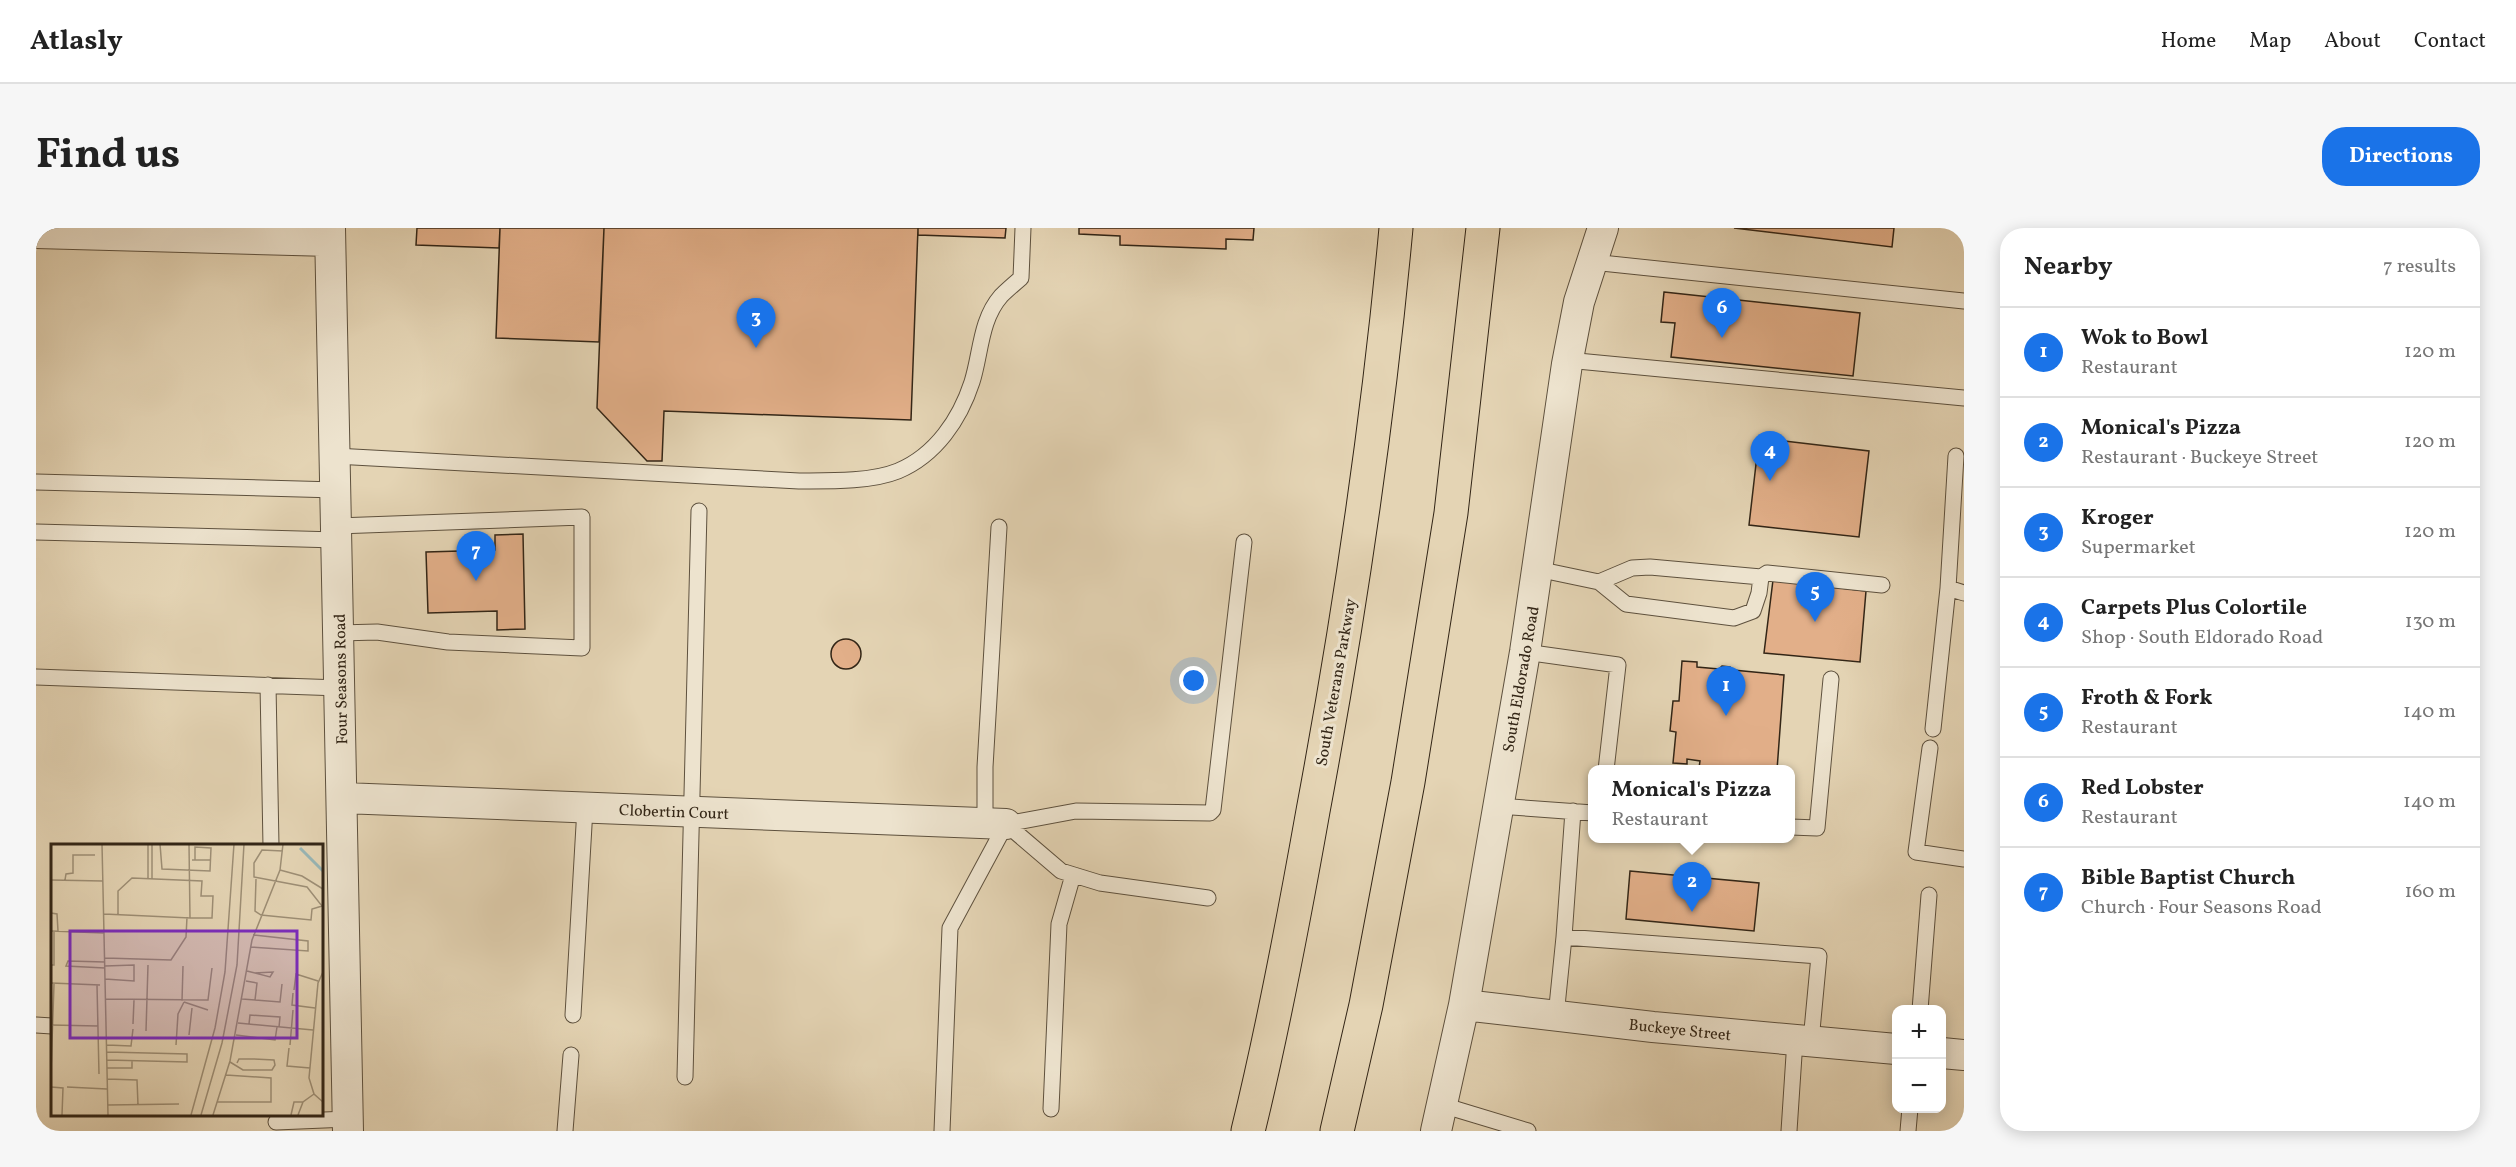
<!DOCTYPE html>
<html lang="en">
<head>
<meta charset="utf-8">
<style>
	body { margin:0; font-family:Vollkorn,serif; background:#f6f6f6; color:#222 }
	.controls { position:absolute; right:18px; bottom:18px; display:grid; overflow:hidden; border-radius:12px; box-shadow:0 3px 15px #0003 }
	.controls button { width:54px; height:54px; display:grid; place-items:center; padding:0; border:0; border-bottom:2px solid #e0e0e0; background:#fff; color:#222; font:30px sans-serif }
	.you { position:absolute; left:1158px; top:453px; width:21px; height:21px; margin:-15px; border:4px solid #fff; border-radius:50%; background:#1a73e8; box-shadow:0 0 0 9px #1a73e833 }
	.badge { display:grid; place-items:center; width:39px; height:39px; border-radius:50%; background:#1a73e8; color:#fff; font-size:20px; font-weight:700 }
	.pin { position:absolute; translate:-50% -50px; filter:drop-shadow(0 2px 3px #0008) }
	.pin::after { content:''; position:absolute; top:32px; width:21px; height:18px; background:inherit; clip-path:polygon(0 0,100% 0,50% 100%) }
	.popup { position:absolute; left:1552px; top:537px; width:207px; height:78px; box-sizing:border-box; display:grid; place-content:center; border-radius:12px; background:#fff; filter:drop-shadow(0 2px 4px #0005); font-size:20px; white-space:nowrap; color:#767676 }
	.popup b { font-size:22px; color:#222 }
	.popup::after { content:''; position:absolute; left:50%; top:100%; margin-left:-12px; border:12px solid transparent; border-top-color:#fff }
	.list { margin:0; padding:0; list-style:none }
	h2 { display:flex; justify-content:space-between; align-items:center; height:78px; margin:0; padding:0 24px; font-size:26px }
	h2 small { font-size:20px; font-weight:400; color:#767676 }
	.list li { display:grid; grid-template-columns:39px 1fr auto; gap:18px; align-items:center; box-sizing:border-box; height:90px; padding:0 24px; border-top:2px solid #e0e0e0 }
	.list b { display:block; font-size:22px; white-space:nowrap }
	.list p { margin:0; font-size:20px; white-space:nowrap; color:#767676 }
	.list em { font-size:20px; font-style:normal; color:#767676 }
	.map { position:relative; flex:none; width:1928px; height:903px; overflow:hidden; border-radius:24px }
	header { display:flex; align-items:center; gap:36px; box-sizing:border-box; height:84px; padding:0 30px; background:#fff; border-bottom:2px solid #e0e0e0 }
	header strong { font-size:28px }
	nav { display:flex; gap:33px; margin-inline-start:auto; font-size:21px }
	.intro { display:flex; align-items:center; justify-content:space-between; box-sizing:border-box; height:144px; padding:0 36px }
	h1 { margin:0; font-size:42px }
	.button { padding:15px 27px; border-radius:24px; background:#1a73e8; color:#fff; font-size:21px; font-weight:700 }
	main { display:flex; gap:36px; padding:0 36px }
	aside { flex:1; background:#fff; border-radius:24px; box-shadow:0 3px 15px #0003 }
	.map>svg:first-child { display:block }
	.building { fill:#e2af89; stroke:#322516; stroke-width:1.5 }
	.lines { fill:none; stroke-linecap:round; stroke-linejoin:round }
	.lane-casing { stroke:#5e513e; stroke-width:17 }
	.street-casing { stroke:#5e513e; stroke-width:32 }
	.highway-casing { stroke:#322516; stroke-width:35 }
	.lane { stroke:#ede3ce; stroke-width:15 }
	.street { stroke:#ede3ce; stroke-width:30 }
	.highway { stroke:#e4d4b4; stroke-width:33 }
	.labels { text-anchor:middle; stroke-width:6; stroke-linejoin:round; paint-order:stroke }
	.street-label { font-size:16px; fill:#322516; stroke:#ede3ce }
	.inset-river { fill:none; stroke:#98b6b6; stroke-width:3 }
	.inset-road { fill:none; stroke:#9d8e75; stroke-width:1.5 }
	.view { fill:#7b2cbf; fill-opacity:0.15; stroke:#7b2cbf; stroke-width:3 }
	.inset-edge { fill:none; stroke:#322516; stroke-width:3 }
</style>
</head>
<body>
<header>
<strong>Atlasly</strong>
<nav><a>Home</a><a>Map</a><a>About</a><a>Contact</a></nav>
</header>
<div class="intro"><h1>Find us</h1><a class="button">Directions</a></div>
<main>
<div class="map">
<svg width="1928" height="903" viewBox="0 0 1928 903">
	<rect width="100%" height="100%" fill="#e4d4b4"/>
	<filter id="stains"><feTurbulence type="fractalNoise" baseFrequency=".00333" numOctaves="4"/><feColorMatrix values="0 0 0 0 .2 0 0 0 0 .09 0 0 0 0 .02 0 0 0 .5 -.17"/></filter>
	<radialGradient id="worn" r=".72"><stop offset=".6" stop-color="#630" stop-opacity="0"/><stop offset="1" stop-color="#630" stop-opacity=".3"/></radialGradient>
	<path class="building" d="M381 0H464L463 20 380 17Z
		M464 0H568L563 114 460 110Z
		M568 0H882L875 192 628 183 626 233H611L561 180Z
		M882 0H970L969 10 882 7Z
		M1043 0H1218L1217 12 1190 11V21L1084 17V8L1043 6Z
		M1698 0H1858L1856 19Z
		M1628 64 1824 85 1817 148 1635 129 1639 95 1625 94Z
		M1723 210 1833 223 1823 309 1713 297Z
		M487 306 489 401 461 402V383L392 385 390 324 459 322V307Z
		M1737 352 1830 363 1824 434 1728 425Z
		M795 426a15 15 0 1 1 30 0a15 15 0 1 1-30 0Z
		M1646 433 1661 434V439L1683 441 1686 438 1694 439 1697 442 1748 447 1741 542 1663 540 1664 533 1651 531V536L1637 535 1640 504 1634 503 1637 473H1643Z
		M1594 643 1723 655 1718 703 1590 691Z"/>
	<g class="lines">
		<g class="lane-casing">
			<path id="lane" d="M1556 34 1928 73
				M1531 132 1928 170
				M299 228 763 253C793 253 835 254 862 243 900 227 924 191 936 154 945 126 944 92 965 68 971 62 978 56 985 50L987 0
				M0 254 300 262
				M301 298 546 289V420L412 414 341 404 303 405
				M0 304 301 312
				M1501 341 1563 354 1590 376 1698 390 1717 383 1723 365 1725 349 1614 339 1596 340 1563 354
				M1725 349 1731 345 1846 357
				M1912 360 1920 228
				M1489 424 1582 437 1570 542
				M0 449 304 460
				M232 457 235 618
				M1897 501 1912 360 1928 365
				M1894 520 1880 624 1928 631
				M1462 578 1557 585
				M949 595V539L963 299
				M970 596 1040 583 1174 585 1177 582 1208 314
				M970 596 1025 643 1064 655 1172 670
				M1755 599 1781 600 1795 451
				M1528 709 1537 583
				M1884 782 1893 667
				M537 787 549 580
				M1520 788 1528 709 1783 728 1775 813
				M0 797 16 798
				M649 849 663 283
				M1406 877 1492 903
				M1015 881 1023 696 1037 647
				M240 894 312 891
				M529 903 535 827
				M906 903 914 700 970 596
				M1753 903 1759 812
				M1872 903 1874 880"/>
		</g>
		<g class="street-casing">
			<path id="street" d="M294 0 312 903
				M0 5 294 13
				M307 570 970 596
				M1428 777 1617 799 1860 821
				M1906 825 1928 827
				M1400 903 1428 777 1489 424 1531 136 1543 74 1567 0"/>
		</g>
		<g class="highway-casing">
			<path id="highway" d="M1212 903C1238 797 1258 690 1277 583 1313 390 1342 195 1360 0
				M1301 903 1330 777 1372 554 1415 285 1447 0"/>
		</g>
		<use href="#lane" class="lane"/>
		<use href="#street" class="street"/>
		<use href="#highway" class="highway"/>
	</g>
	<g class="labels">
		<g class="street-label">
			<text transform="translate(304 451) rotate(-91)" y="6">Four Seasons Road</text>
			<text transform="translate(1484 451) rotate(-80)" y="6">South Eldorado Road</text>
			<text transform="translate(1299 454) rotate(-80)" y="6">South Veterans Parkway</text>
			<text transform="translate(638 583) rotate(2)" y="6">Clobertin Court</text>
			<text transform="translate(1644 801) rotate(6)" y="6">Buckeye Street</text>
		</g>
	</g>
	<g transform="translate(15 616)">
		<rect width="272" height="272" fill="#e4d4b4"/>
		<path class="inset-river" d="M249 4 272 27"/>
		<path class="inset-road" d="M51 0 57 271M97 0V35M101 0V35M109 0 111 25 159 27 160 4 144 3V16M141 16H160M229 26 251 32 272 45M205 35 204 67 210 71 260 76 261 65 271 62 256 43 203 33V19L211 6 232 7M0 36 52 37M14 36 15 30 22 29V11H44M0 69 6 70 7 87M53 70 139 74 138 0M67 70V47L81 34 151 37 150 52H162L161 74H139M0 87 53 89M200 103 257 107V97L202 91M54 114 120 116 135 93 136 73M54 118 17 117 15 122 54 124M0 121H3V87M54 122 83 121V137L54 135M196 127 219 133 222 128 203 129M272 128 267 139 258 234 263 250 272 258M0 139 49 141M46 141 48 230M243 146 245 130 267 137M242 149 241 161 264 164M55 155 157 156 161 124M191 155 204 156 206 139 195 137M204 156 229 158 231 140M131 157 132 122M133 158 157 166M187 179 262 186M82 180 83 156M198 180 199 171 229 173 228 183M0 181 47 182M95 187 97 121M138 191 141 164M185 191 224 196 226 183M56 201 80 202 82 185M125 201 127 170 133 158M239 201 242 166M238 204 236 222 259 224M56 208 136 210V218L56 216M179 218 192 226H221L224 221 223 216 203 215H188L186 219M56 224H81V217M0 228 3 140M56 235 86 236 87 261M0 243 12 244 11 271M16 243 56 245M166 258H220V234L175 231M57 261 128 260M140 271 164 184 174 128 183 0M150 271 171 199 186 121 193 0M162 271 179 217 201 96 229 26 232 0M240 271 243 258H252M247 271 252 258 263 250"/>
		<path class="view" d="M19 87H246V194H19Z"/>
		<rect width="272" height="272" class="inset-edge"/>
	</g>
	<rect width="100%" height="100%" filter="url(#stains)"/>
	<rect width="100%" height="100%" fill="url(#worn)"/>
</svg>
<div class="controls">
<button>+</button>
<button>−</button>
</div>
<div class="you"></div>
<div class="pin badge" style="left:1690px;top:488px">1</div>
<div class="pin badge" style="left:1656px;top:684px">2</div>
<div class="popup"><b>Monical's Pizza</b>Restaurant</div>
<div class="pin badge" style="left:720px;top:120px">3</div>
<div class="pin badge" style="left:1734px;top:253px">4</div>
<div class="pin badge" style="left:1779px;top:394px">5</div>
<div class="pin badge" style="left:1686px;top:110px">6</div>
<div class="pin badge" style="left:440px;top:353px">7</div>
</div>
<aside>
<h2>Nearby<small>7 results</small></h2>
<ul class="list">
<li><span class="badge">1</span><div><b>Wok to Bowl</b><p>Restaurant</p></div><em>120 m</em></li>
<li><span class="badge">2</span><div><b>Monical's Pizza</b><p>Restaurant · Buckeye Street</p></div><em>120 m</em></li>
<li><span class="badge">3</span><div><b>Kroger</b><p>Supermarket</p></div><em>120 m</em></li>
<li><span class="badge">4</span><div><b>Carpets Plus Colortile</b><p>Shop · South Eldorado Road</p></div><em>130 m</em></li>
<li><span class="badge">5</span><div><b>Froth &amp; Fork</b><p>Restaurant</p></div><em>140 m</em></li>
<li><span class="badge">6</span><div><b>Red Lobster</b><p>Restaurant</p></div><em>140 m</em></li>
<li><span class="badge">7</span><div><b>Bible Baptist Church</b><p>Church · Four Seasons Road</p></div><em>160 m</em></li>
</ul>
</aside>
</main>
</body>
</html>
